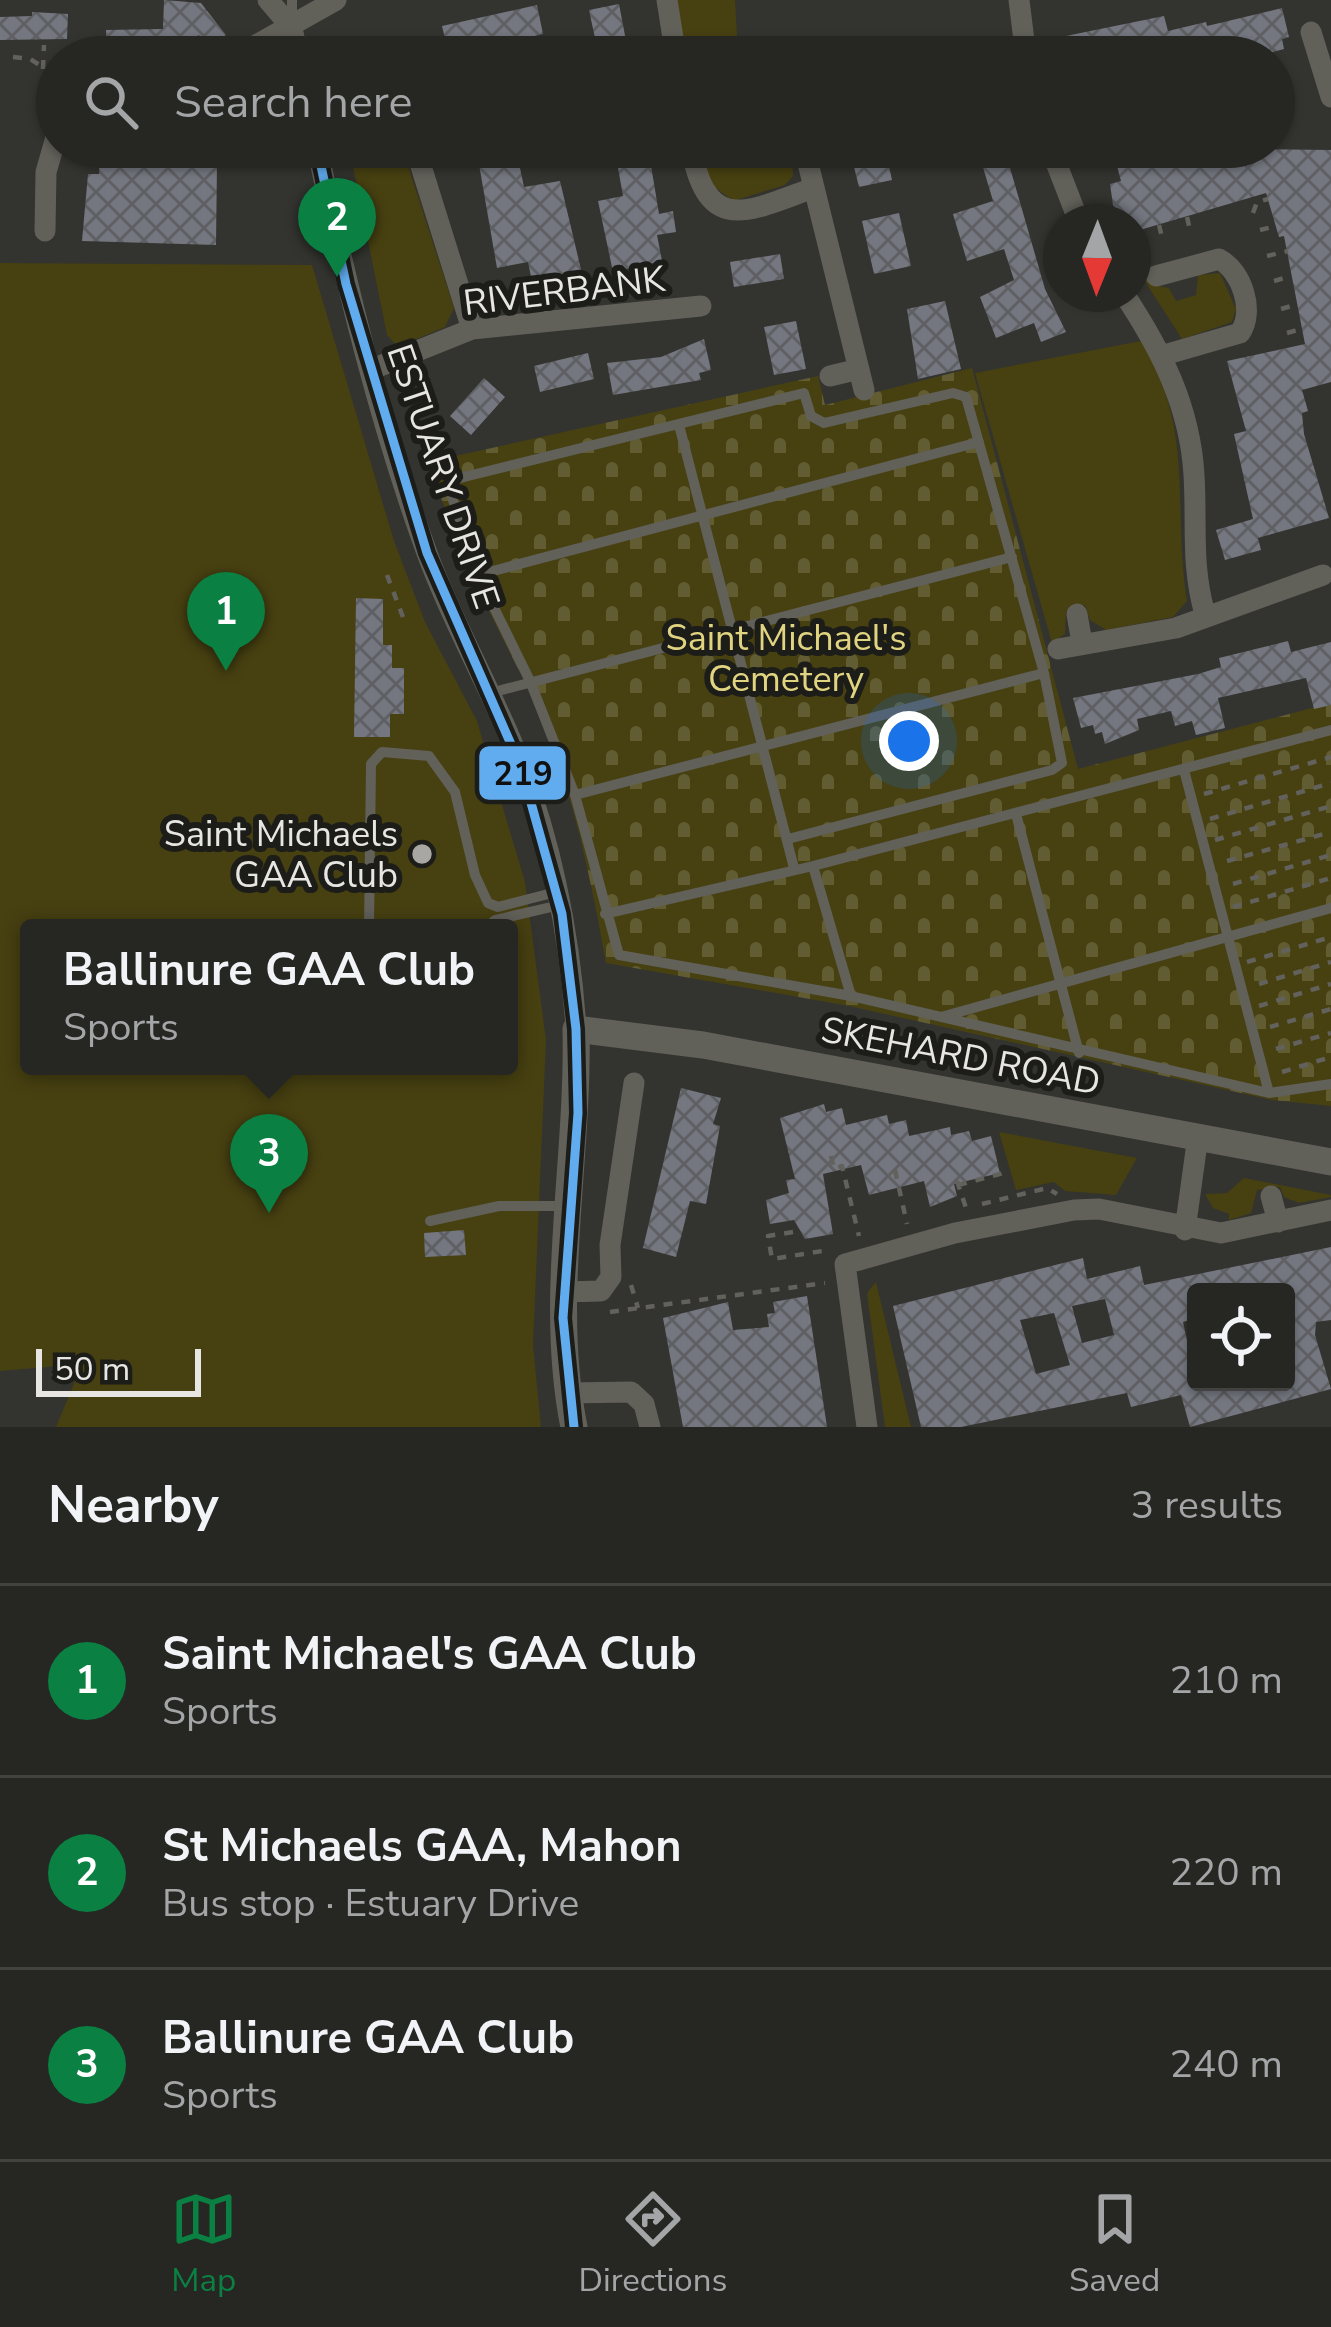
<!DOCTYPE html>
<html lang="en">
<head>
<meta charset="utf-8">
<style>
	body { margin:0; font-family:"Nunito Sans",sans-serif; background:#2e2e2b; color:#f1f3f6 }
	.controls { position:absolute; right:36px; bottom:36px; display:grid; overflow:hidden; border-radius:12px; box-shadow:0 3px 9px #0004 }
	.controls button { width:108px; height:108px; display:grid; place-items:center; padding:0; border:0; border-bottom:3px solid #424341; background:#262623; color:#f1f3f6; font:60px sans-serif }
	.compass { position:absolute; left:1043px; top:204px; width:108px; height:108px; border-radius:50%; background:#262623; box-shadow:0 3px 9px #0004; rotate:181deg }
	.scale { position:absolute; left:36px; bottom:30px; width:165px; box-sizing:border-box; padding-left:12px; border:6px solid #e7e6e2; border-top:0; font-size:33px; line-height:42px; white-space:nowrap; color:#e7e6e2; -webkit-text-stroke:9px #1c1c19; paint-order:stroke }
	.you { position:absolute; left:909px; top:741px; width:42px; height:42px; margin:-30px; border:9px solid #fff; border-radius:50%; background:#1a73e8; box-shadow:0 0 0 18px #1a73e833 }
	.badge { display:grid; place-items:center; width:78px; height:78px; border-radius:50%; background:#0b8043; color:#fff; font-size:39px; font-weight:700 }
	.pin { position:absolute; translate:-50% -99px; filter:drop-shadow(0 3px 6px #0008) }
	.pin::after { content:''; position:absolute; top:63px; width:42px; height:36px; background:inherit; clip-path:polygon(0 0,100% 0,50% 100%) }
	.popup { position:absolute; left:20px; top:919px; width:498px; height:156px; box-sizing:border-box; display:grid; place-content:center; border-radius:12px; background:#262623; filter:drop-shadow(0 3px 9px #0005); font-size:39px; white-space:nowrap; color:#a4a5a6 }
	.popup b { font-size:45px; color:#f1f3f6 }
	.popup::after { content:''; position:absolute; left:50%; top:100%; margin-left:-24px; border:24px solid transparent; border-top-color:#262623 }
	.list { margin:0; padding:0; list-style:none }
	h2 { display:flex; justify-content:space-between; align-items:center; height:156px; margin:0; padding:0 48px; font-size:51px }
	h2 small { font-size:39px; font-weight:400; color:#a4a5a6 }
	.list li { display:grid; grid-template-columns:78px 1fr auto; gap:36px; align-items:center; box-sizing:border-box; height:192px; padding:0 48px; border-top:3px solid #424341 }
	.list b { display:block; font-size:45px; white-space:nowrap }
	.list p { margin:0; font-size:39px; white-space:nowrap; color:#a4a5a6 }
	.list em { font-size:39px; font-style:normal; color:#a4a5a6 }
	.icon { flex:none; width:66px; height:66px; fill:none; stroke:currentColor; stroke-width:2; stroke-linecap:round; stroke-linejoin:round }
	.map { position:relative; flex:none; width:1331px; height:1427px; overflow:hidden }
	.search { position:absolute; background:#262623; box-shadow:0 3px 9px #0004; left:36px; right:36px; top:36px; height:132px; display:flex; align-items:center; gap:30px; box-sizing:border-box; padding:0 42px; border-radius:66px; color:#a4a5a6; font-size:45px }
	.sheet { height:732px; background:#262623 }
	nav { display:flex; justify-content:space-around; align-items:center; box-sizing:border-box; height:168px; border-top:3px solid #424341; background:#262623; font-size:33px; color:#a4a5a6 }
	nav a { display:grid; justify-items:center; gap:6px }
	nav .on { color:#0b8043 }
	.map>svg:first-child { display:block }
	.green { fill:#474011; fill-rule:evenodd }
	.cemetery { fill:url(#cemetery-stones) }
	.building { fill:url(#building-cross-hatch); fill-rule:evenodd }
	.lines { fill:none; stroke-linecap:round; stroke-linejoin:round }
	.path { stroke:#62615c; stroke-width:4.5; stroke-dasharray:9 9; stroke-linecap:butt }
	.service { stroke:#616059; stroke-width:10 }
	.minor { stroke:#616059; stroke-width:21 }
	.tertiary { stroke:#616059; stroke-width:27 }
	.bus-1-casing { stroke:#1c1c19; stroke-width:18 }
	.bus-1 { stroke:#60acee; stroke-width:9 }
	.poi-dot { fill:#a8a7a3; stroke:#1c1c19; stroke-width:4.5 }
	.labels { text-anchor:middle; stroke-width:12; stroke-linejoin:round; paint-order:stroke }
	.street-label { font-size:36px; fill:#e7e6e2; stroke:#1c1c19 }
	.park-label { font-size:36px; fill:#e1d481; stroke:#1c1c19 }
	.poi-label { font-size:36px; fill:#e7e6e2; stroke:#1c1c19; text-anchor:end }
	.line-badge { stroke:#1c1c19; stroke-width:4.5 }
	.pale-badge-label { font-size:33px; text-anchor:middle; font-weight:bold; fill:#111 }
</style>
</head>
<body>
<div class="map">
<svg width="1331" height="1427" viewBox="0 0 1331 1427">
	<defs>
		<pattern id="cemetery-stones" width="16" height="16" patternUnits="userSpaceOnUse" patternTransform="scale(3)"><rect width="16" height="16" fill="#474011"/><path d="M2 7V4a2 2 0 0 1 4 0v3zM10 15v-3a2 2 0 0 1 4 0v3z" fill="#625c33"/></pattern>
		<pattern id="building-cross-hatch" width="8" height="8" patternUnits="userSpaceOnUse" patternTransform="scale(3)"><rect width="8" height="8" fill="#74777f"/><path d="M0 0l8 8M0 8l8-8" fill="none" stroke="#5f6064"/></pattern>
	</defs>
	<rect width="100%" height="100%" fill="#33332f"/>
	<path class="green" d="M677 0H735L738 52 774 50 775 57H686Z
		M349 147H378L381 160 404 161 409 169 454 308 445 327 398 347 387 335Z
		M701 147H792L793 176 785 185 733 201 708 182Z
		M0 263 312 265 394 541 425 622 477 721 525 882 546 1040 533 1345 541 1427H56L82 1364 0 1371ZM29 928H509V1066H29Z
		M1147 267 1152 285 1169 288 1176 301 1196 295 1198 275 1220 273 1236 309 1232 322 1182 339 1137 269Z
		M1141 341C1196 431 1172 506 1187 601L1173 617 1106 630 1090 620 1085 605 1066 611 1065 634 1052 643 975 373Z
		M999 1132 1137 1158 1116 1195 1065 1191 1054 1182 1016 1190Z
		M1244 1178 1331 1195V1197L1299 1203 1284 1197 1280 1187 1257 1190 1251 1213 1229 1220V1214L1213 1208 1205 1194 1227 1193Z
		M876 1282 911 1427H885L867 1293Z"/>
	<path class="cemetery" d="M972 368 1078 769 1331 703V1106L1272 1100 849 1006 606 963C589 868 568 767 524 680 485 606 456 542 428 462L818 376 825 405Z"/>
	<path class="building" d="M164 0 201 3 226 35 206 46 199 35 163 57H106V30L163 29Z
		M619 4 627 46 598 52 589 10Z
		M537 5 543 34 449 56 442 26Z
		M1282 8 1289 37 1282 39 1284 49 1255 57H1055L1051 39 1164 16 1168 31 1206 22 1207 26Z
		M32 12 68 14 67 39 0 40V17L32 16Z
		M100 147H159L165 161 217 163 216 245 82 241 88 174H99Z
		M476 147 516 149 524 187 560 181 583 278 557 284 560 297 536 301 528 262 497 268Z
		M648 147 659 214 673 211 676 232 657 235 662 261 613 272 598 201 623 196 615 151Z
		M849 147H885L892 180 859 187Z
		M977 147H1004L1045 289 1066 332 1041 342 1034 323 996 338 980 297 1014 280 1004 249 967 261 953 214 993 201Z
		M1112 147 1331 150V382L1302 390 1308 411 1302 413 1304 434 1329 518 1258 538 1261 550 1225 560 1216 530 1253 519 1234 434 1246 431 1227 361 1305 344 1284 236 1279 237 1266 193 1133 232V222H1118L1113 205 1110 184 1121 181Z
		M899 213 911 266 874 274 862 221Z
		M780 254 784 279 734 287 730 262Z
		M945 301 961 369 918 379 907 309Z
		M796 321 806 369 774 375 764 327Z
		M704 339 711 370 699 373 701 380 613 395 607 363 661 357Z
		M588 353 594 379 540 392 534 366Z
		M484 378 505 397 471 435 450 416Z
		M356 598 383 599V645H392V668H404V714H390V737H354Z
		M1288 641 1291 652 1331 642V705L1314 709 1306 678 1218 698 1225 728 1196 735 1192 721 1175 726 1171 711 1137 719 1139 730 1105 744 1102 732 1095 734 1093 725 1081 728 1073 698 1198 674 1221 667 1219 658Z
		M681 1088 721 1098 713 1124 720 1126 706 1204 690 1201 676 1257 643 1248Z
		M824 1104 826 1112 842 1108 846 1125 887 1115 889 1124 906 1120 909 1136 950 1127 951 1135 969 1131 972 1141 991 1136 1000 1173 954 1184 957 1196 930 1207 924 1181 869 1195 861 1165 823 1174 833 1234 805 1239 794 1220 770 1224 766 1200 789 1193 786 1180 795 1179 780 1118Z
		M464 1230 466 1255 425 1257 424 1233Z
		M1331 1247V1320L1316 1322 1315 1335 1331 1389 1190 1427 1181 1395 1131 1407 1127 1393 961 1427H921L893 1306 1083 1258 1087 1279 1140 1266 1144 1285ZM1196 1292H1286V1382H1196L1183 1322 1196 1318ZM1105 1299 1114 1335 1082 1343 1072 1306ZM1054 1313 1070 1365 1036 1374 1020 1320Z
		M807 1296 827 1427H683L663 1318 728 1302 733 1330 769 1327 767 1314 775 1313 773 1302Z"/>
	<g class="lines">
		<path class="path" d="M72 44V57
			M316 55 328 49
			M13 57 30 59 57 76
			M43 69 44 45
			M1253 213 1257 202 1268 199
			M1187 217 1190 230
			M1159 225 1162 237
			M1260 230 1276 226
			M1135 232 1138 243
			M1267 256 1288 251
			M1274 281 1288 277
			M1281 309 1295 305
			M1287 333 1301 329
			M387 575 406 625
			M1204 794 1331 757
			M1210 819 1331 783
			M1215 840 1331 806
			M1227 861 1331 832
			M1233 884 1331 855
			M1233 907 1331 878
			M1247 962 1331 937
			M1259 984 1331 962
			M1259 1006 1331 984
			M1270 1027 1331 1009
			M1276 1049 1331 1033
			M1282 1072 1331 1057
			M831 1156 834 1169 842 1166 859 1236
			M895 1170 907 1224
			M957 1181 966 1208
			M958 1185 1004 1173
			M982 1204 1047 1188 1057 1194
			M793 1232 768 1236 772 1259 829 1250
			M631 1285 638 1308
			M610 1312 825 1283"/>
		<path class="service" d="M292 27V0
			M679 425 794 868
			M478 575 979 442
			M490 693 1012 557
			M1184 770 1269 1093
			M575 795 1044 673
			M1016 814 1079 1053
			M788 839 1052 770 1062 763 1044 673 966 397 953 393 824 423 811 416 804 393 456 479 448 485 478 575 530 681 575 795 619 955 851 996
			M813 866 851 996 1269 1093 1331 1084
			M605 914 813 866 1331 730
			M369 928 371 764 382 752 429 756 455 792 475 875 488 903 498 907 556 892
			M486 928 495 920 560 905
			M941 1017 1331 908
			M430 1221 499 1206H567"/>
		<path class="minor" d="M268 0 292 28 298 57
			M667 0 676 57
			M1019 0 1026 57
			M1311 32 1331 97
			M235 57 336 0
			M317 147C346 284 379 421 427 553 451 619 486 680 513 745 550 833 570 934 576 1029
			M415 147 472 329
			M691 147C707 236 747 212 813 188
			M804 147 864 390
			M1050 147 1079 222
			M387 149 396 147
			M45 231 46 172 57 134
			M1156 276 1219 259C1242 271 1255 311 1240 333L1164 355
			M1124 294C1161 350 1190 406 1194 475 1197 524 1191 566 1205 614
			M370 370 472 329 701 306
			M830 376 859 369
			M1077 614 1082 643
			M1058 649 1176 628 1323 575
			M1271 1196 1278 1222
			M1185 1230 1198 1136
			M563 1292 601 1291 611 1277 610 1245 634 1083
			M567 1393 631 1392 644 1404 650 1427
			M867 1427 845 1264 955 1233 1074 1210 1099 1209 1221 1233 1331 1210"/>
		<path class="tertiary" d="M574 1427C548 1299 579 1161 576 1029L703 1045 1331 1162"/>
		<g class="bus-1-casing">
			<path id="bus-1" d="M317 147 346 284 427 553 521 767 562 914 576 1029 578 1113 563 1318 574 1427"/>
		</g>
		<use href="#bus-1" class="bus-1"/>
	</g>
	<circle class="poi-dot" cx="422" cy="854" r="12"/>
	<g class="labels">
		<g class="street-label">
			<text transform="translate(564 290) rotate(-7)" y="13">RIVERBANK</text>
			<text transform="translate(444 476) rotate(71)" y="13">ESTUARY DRIVE</text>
			<text transform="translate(961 1055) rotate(11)" y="13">SKEHARD ROAD</text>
		</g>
		<g class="park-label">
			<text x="786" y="650">Saint Michael's<tspan x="786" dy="41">Cemetery</tspan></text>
		</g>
		<g class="poi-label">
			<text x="398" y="846">Saint Michaels<tspan x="398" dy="41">GAA Club</tspan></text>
		</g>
	</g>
	<rect class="line-badge" x="477" y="744" width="91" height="58" rx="12" fill="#60acee"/>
	<g class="pale-badge-label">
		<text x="523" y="785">219</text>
	</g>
</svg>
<div class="controls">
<button><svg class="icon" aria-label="locate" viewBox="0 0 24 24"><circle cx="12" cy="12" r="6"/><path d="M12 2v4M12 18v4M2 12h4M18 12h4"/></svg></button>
</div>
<svg class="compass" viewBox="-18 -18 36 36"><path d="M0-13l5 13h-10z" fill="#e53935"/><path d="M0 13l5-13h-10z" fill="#a4a5a6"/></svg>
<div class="scale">50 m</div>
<div class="you"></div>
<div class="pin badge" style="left:226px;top:671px">1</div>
<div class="pin badge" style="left:337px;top:277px">2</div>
<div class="pin badge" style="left:269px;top:1213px">3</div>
<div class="popup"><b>Ballinure GAA Club</b>Sports</div>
<div class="search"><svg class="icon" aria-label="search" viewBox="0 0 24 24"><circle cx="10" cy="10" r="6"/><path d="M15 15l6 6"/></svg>Search here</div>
</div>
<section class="sheet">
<h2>Nearby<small>3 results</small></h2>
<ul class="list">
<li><span class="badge">1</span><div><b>Saint Michael's GAA Club</b><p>Sports</p></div><em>210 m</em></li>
<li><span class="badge">2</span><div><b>St Michaels GAA, Mahon</b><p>Bus stop · Estuary Drive</p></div><em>220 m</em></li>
<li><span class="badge">3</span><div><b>Ballinure GAA Club</b><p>Sports</p></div><em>240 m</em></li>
</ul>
</section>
<nav>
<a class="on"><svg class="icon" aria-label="map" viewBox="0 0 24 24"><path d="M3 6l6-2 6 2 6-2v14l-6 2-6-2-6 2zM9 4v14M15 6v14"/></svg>Map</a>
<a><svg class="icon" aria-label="directions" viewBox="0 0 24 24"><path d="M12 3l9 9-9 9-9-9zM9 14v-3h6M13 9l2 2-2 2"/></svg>Directions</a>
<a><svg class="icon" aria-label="saved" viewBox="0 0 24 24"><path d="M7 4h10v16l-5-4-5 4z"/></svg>Saved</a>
</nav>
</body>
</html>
